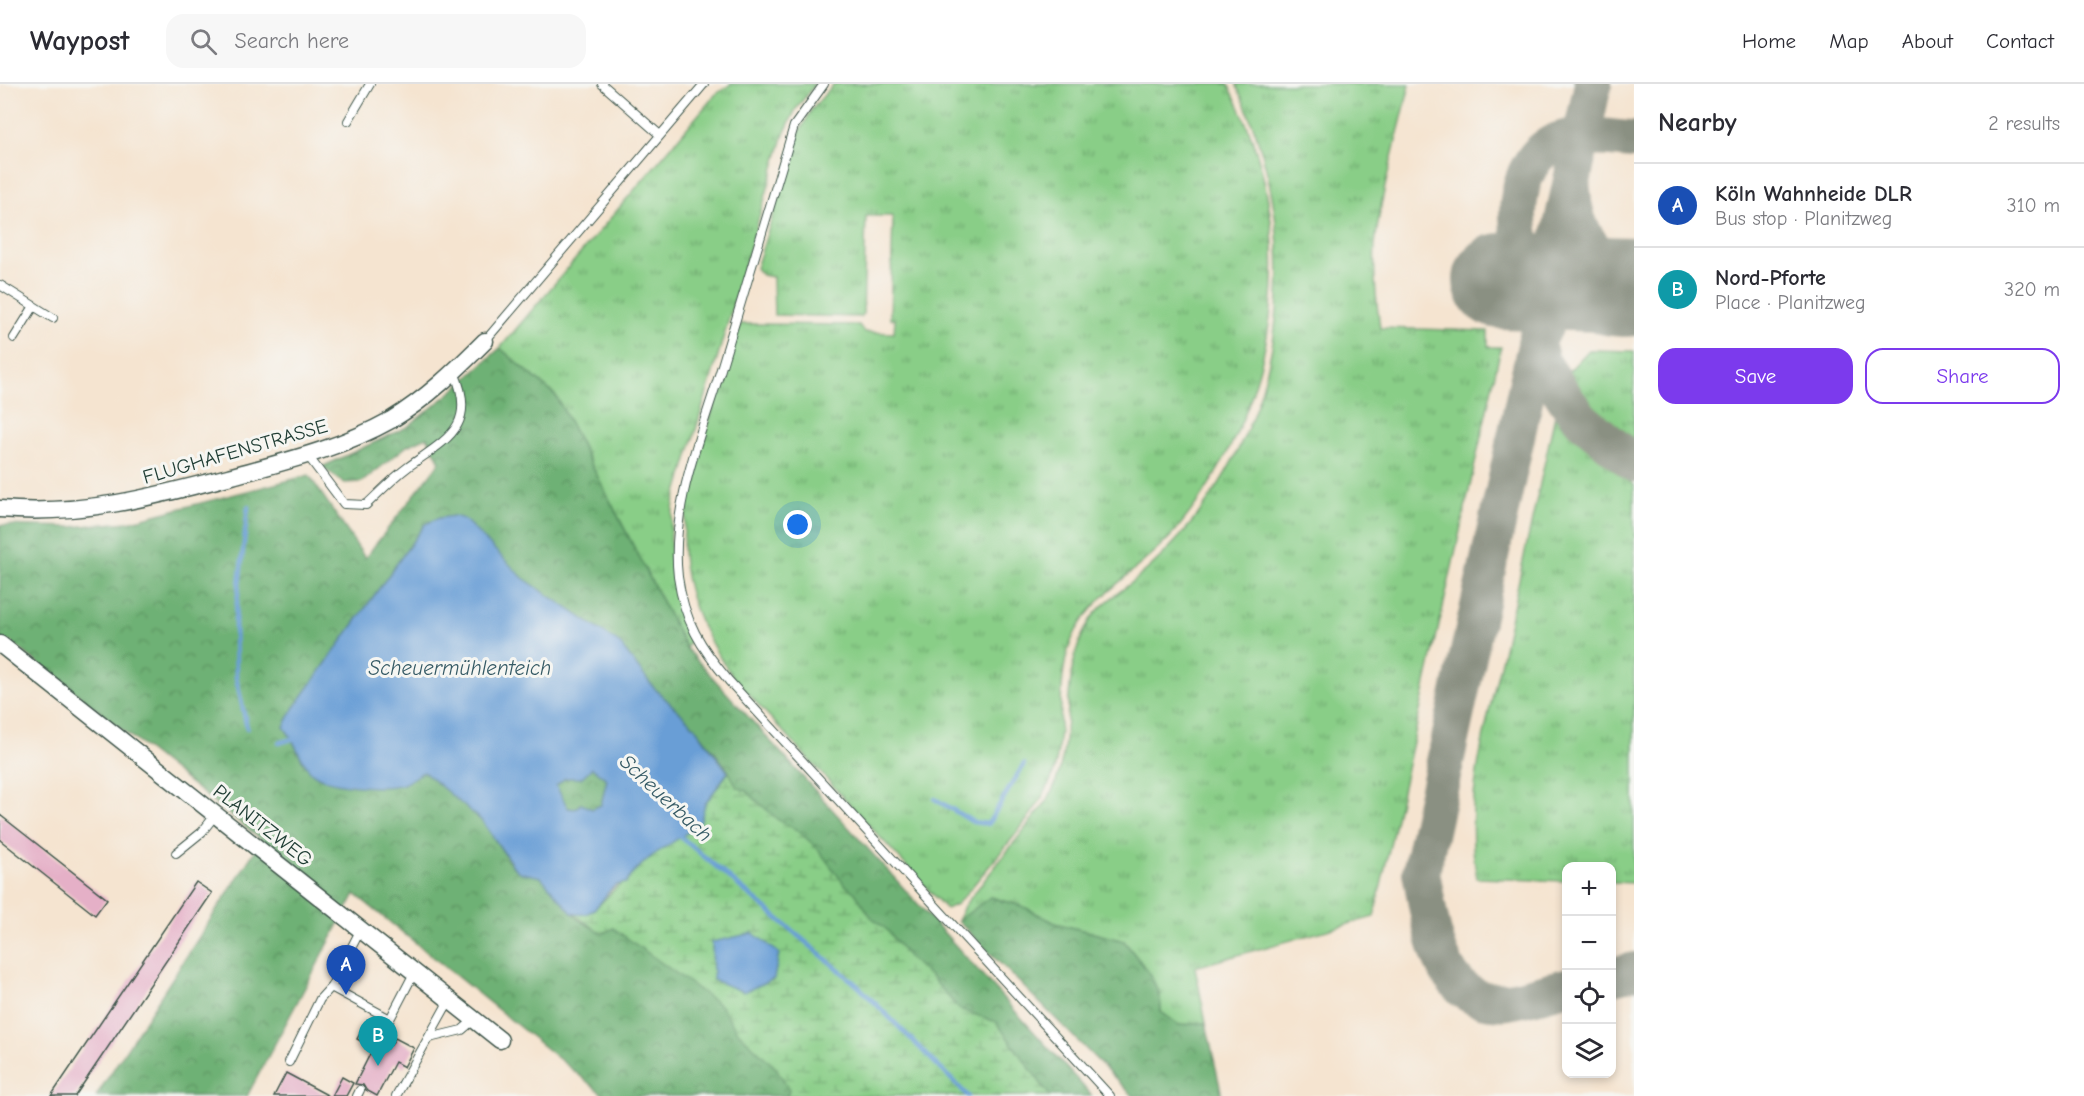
<!DOCTYPE html>
<html lang="en">
<head>
<meta charset="utf-8">
<style>
	body { margin:0; font-family:"Comic Neue",sans-serif; background:#f7f7f7; color:#2b2b33 }
	.controls { position:absolute; right:18px; bottom:18px; display:grid; overflow:hidden; border-radius:12px; box-shadow:0 3px 9px #0003 }
	.controls button { width:54px; height:54px; display:grid; place-items:center; padding:0; border:0; border-bottom:2px solid #e1e1e2; background:#fff; color:#2b2b33; font:30px sans-serif }
	.you { position:absolute; left:798px; top:441px; width:21px; height:21px; margin:-15px; border:4px solid #fff; border-radius:50%; background:#1a73e8; box-shadow:0 0 0 9px #1a73e833 }
	.badge { display:grid; place-items:center; width:39px; height:39px; border-radius:50%; background:#7c3aed; color:#fff; font-size:20px; font-weight:700 }
	.pin { position:absolute; translate:-50% -50px; filter:drop-shadow(0 2px 3px #0008) }
	.pin::after { content:''; position:absolute; top:32px; width:21px; height:18px; background:inherit; clip-path:polygon(0 0,100% 0,50% 100%) }
	.list { margin:0; padding:0; list-style:none }
	h2 { display:flex; justify-content:space-between; align-items:center; height:78px; margin:0; padding:0 24px; font-size:26px }
	h2 small { font-size:20px; font-weight:400; color:#7c7c81 }
	.list li { display:grid; grid-template-columns:39px 1fr auto; gap:18px; align-items:center; box-sizing:border-box; height:84px; padding:0 24px; border-top:2px solid #e1e1e2 }
	.list b { display:block; font-size:22px; white-space:nowrap }
	.list p { margin:0; font-size:20px; white-space:nowrap; color:#7c7c81 }
	.list em { font-size:20px; font-style:normal; color:#7c7c81 }
	.actions { display:flex; gap:12px; padding:18px 24px }
	.actions a { flex:1; padding:14px 0; border:2px solid #7c3aed; border-radius:18px; text-align:center; font-size:21px; color:#7c3aed }
	.actions .main { background:#7c3aed; color:#fff }
	.icon { flex:none; width:33px; height:33px; fill:none; stroke:currentColor; stroke-width:2; stroke-linecap:round; stroke-linejoin:round }
	.map { position:relative; flex:none; width:1634px; height:1012px; overflow:hidden }
	header { display:flex; align-items:center; gap:36px; box-sizing:border-box; height:84px; padding:0 30px; background:#fff; border-bottom:2px solid #e1e1e2 }
	header strong { font-size:28px }
	nav { display:flex; gap:33px; margin-inline-start:auto; font-size:21px }
	.search { width:420px; height:54px; background:#f7f7f7; display:flex; align-items:center; gap:15px; box-sizing:border-box; padding:0 21px; border-radius:18px; color:#7c7c81; font-size:22px }
	main { display:flex }
	aside { flex:1; background:#fff }
	.map>svg:first-child { display:block }
	.grass { fill:url(#grass-tufts); stroke:#54865e; stroke-width:1.5 }
	.forest { fill:url(#forest-crowns); stroke:#467754; stroke-width:1.5 }
	.wetland { fill:url(#wetland-marsh); stroke:#54865e; stroke-width:1.5 }
	.water { fill:#699ed6; stroke:#446e85; stroke-width:1.5; fill-rule:evenodd }
	.lines { fill:none; stroke-linecap:round; stroke-linejoin:round }
	.stream { stroke:#699ed6; stroke-width:4.5 }
	.taxiway { stroke:#8a9082; stroke-width:38 }
	.runway { stroke:#8a9082; stroke-width:96 }
	.building { fill:#e5b0c7 }
	.lane-casing { stroke:#3f564b; stroke-width:10 }
	.street-casing { stroke:#3f564b; stroke-width:19 }
	.lane { stroke:#fff; stroke-width:8 }
	.street { stroke:#fff; stroke-width:16 }
	.labels { text-anchor:middle; stroke-width:6; stroke-linejoin:round; paint-order:stroke }
	.street-label { font-size:20px; fill:#1f3d34; stroke:#f6f6f2 }
	.water-label { font-size:21px; font-style:italic; fill:#355a65; stroke:#f6f6f2 }
</style>
</head>
<body>
<header>
<strong>Waypost</strong>
<div class="search"><svg class="icon" aria-label="search" viewBox="0 0 24 24"><circle cx="10" cy="10" r="6"/><path d="M15 15l6 6"/></svg>Search here</div>
<nav><a>Home</a><a>Map</a><a>About</a><a>Contact</a></nav>
</header>
<main>
<div class="map">
<svg width="1634" height="1012" viewBox="0 0 1634 1012">
	<defs>
		<pattern id="grass-tufts" width="24" height="20" patternUnits="userSpaceOnUse" patternTransform="scale(1.5)"><rect width="24" height="20" fill="#89ce87"/><path d="M3 7l-1-3M5 7V3M7 7l1-3M15 17l-1-3M17 17v-4M19 17l1-3" fill="none" stroke="#6fa86f"/></pattern>
		<pattern id="forest-crowns" width="20" height="18" patternUnits="userSpaceOnUse" patternTransform="scale(1.5)"><rect width="20" height="18" fill="#6eb174"/><path d="M2 6a3 3 0 1 1 6 0M12 15a3 3 0 1 1 6 0" fill="none" stroke="#5a9160"/></pattern>
		<pattern id="wetland-marsh" width="20" height="14" patternUnits="userSpaceOnUse" patternTransform="scale(1.5)"><rect width="20" height="14" fill="#89ce87"/><path d="M1 5h8M5 5V1M11 12h8M15 12V8" fill="none" stroke="#6fa86f"/></pattern>
	</defs>
	<rect width="100%" height="100%" fill="#f6f6f2"/>
	<filter id="ink" filterUnits="userSpaceOnUse"><feTurbulence type="fractalNoise" baseFrequency=".0167" numOctaves="2"/><feDisplacementMap in="SourceGraphic" scale="12" xChannelSelector="R" yChannelSelector="G"/><feConvolveMatrix kernelMatrix="1 2 1 2 8 2 1 2 1" color-interpolation-filters="sRGB"/></filter>
	<filter id="wash" filterUnits="userSpaceOnUse"><feTurbulence type="fractalNoise" baseFrequency=".008" numOctaves="4" result="noise"/><feDisplacementMap in="SourceGraphic" scale="24" xChannelSelector="R" yChannelSelector="G"/><feGaussianBlur stdDeviation="1.35" result="paint"/><feColorMatrix in="noise" values="0 0 0 0 0 0 0 0 0 0 0 0 0 0 0 0 0 1.4 0 .05"/><feComposite in="paint" operator="in"/></filter>
	<g filter="url(#wash)">
		<rect width="100%" height="100%" fill="#f5e4d0"/>
		<path class="grass" d="M731 0H815L796 25 784 50 674 419C666 467 672 510 691 555L686 564 556 312 500 264 715 11Z
			M834 0H1228C1306 146 1280 318 1178 444 1147 482 1100 504 1076 547 1053 589 1067 644 1053 690 1042 725 995 774 971 804L957 820 946 825 733 593C708 558 690 524 684 481 676 418 722 302 740 240L859 241 864 248 894 249 895 235H890L893 132H866L863 230 861 233 774 231 773 193 762 191 756 184 799 49 812 25Z
			M1236 0H1410C1398 53 1381 107 1375 161 1373 189 1376 216 1380 244L1488 247V263H1501L1374 833 1195 883 1206 939 1179 941 1161 928 1160 912 1150 890 1123 857 1055 839 1022 822 991 813 958 837 964 822 1047 717C1079 662 1056 593 1089 538 1100 520 1119 509 1135 496 1156 479 1176 458 1193 437 1293 309 1303 145 1236 0Z
			M1589 266 1634 267V359C1610 338 1581 318 1568 288Z
			M1555 331 1562 341 1634 401V799L1612 798V782H1566V797L1477 794C1462 718 1487 639 1504 564 1521 487 1538 409 1555 331Z"/>
		<path class="forest" d="M500 264 556 312 686 564 1092 1012H1050L996 938 959 925 931 893 908 873 887 846 871 833 855 809 844 800 817 764 797 746 778 736 746 707 737 703 726 683 694 642 653 603 619 559 523 494 454 432 439 434 425 440 292 627 284 643C295 656 299 676 310 687 331 709 397 694 424 688L483 738 513 783 526 790 541 792 579 836 603 850 613 844 720 921 738 948 776 984 789 1005 787 1012H605L355 810 247 1012H96L262 756 10 557 0 568V441L71 443 128 438 309 391 365 474 440 378 427 353 407 362 362 398 344 399 322 383 407 343 454 306Z
			M592 684 607 695 601 721 592 725 580 720 575 725 568 724 556 702 561 696 583 690Z
			M990 813 1022 822 1055 839 1124 857 1150 890 1160 912 1161 928 1179 941 1206 939 1222 1012H1133L958 837Z"/>
		<path class="wetland" d="M726 683 737 703 746 707 778 736 797 746 817 764 844 800 855 809 871 833 887 846 908 873 931 893 959 925 996 938 1050 1012H787L789 1005 776 984 738 948 720 921 613 844 603 850 572 829C597 837 608 803 627 797L634 786 663 762 691 746 705 720 728 689Z"/>
		<path class="water" d="M454 432 464 435 523 494 619 559 653 603 694 642 728 688 705 720 700 739C672 762 649 767 626 799 625 799 616 801 616 801 602 810 597 837 572 829L541 793 519 788 513 782 483 738 424 688C415 691 409 699 400 701 380 705 324 703 310 687 299 674 295 656 284 643L292 627 425 440 439 434ZM592 684 607 695 601 721 592 725 581 720 575 725 568 724 556 702 565 694H581Z
			M753 849 779 869 774 895 744 908 713 896 712 858Z"/>
		<g class="lines">
			<path class="stream" d="M247 644 236 593 235 536 248 423
				M279 659 298 653
				M935 715 973 738 988 740 1024 680
				M676 749 857 901 968 1012"/>
			<path class="taxiway" d="M1634 56C1613 55 1586 50 1565 55 1514 67 1507 145 1532 183 1553 213 1597 239 1634 233
				M1572 106C1573 147 1597 179 1634 195
				M1611 200 1566 216 1549 233 1536 259 1541 278 1569 320 1582 336 1634 379
				M1612 892 1634 887
				M1566 903C1548 907 1528 914 1508 917 1437 925 1431 839 1421 788L1593 0"/>
			<path class="runway" d="M1501 197 1634 201"/>
		</g>
		<g id="blocks">
			<path class="building" d="M0 731 107 815 95 831 0 756Z
				M196 798 212 809 75 1012H51Z
				M362 946 391 961 395 954 414 964 404 983 395 978 377 1012 366 1006 363 1001 355 1000 373 964 357 955Z
				M286 989 329 1012H274Z
				M342 993 353 999 346 1012H332Z"/>
		</g>
	</g>
	<g filter="url(#ink)">
		<use href="#blocks" fill-opacity="0" stroke="#3f564b" stroke-width="1.5"/>
		<g class="lines">
			<g class="lane-casing">
				<path id="lane" d="M602 0 660 51
					M824 0 794 42C770 123 745 204 721 285 701 351 670 423 678 493 684 537 701 564 729 597L1110 1012
					M348 37 370 0
					M0 201 53 234
					M14 254 34 222
					M485 257 704 0
					M308 372 344 420 366 421C380 408 393 394 408 383 447 355 478 342 454 288
					M176 769 202 748 216 730
					M361 845 331 903 390 935 414 889
					M429 954 462 946 469 940V933
					M289 978 320 915 331 903
					M357 1012 360 1006
					M396 1012 446 922 444 914"/>
			</g>
			<g class="street-casing">
				<path id="street" d="M0 425C83 432 153 413 232 392 287 377 341 364 391 336 426 315 456 286 485 257
					M0 560 500 956"/>
			</g>
			<use href="#lane" class="lane"/>
			<use href="#street" class="street"/>
		</g>
	</g>
	<g class="labels">
		<g class="street-label">
			<text transform="translate(235 367) rotate(-16)" y="7">FLUGHAFENSTRASSE</text>
			<text transform="translate(263 741) rotate(38)" y="7">PLANITZWEG</text>
		</g>
		<g class="water-label">
			<text x="460" y="591">Scheuermühlenteich</text>
			<text transform="translate(666 714) rotate(43)" y="7">Scheuerbach</text>
		</g>
	</g>
</svg>
<div class="controls">
<button>+</button>
<button>−</button>
<button><svg class="icon" aria-label="locate" viewBox="0 0 24 24"><circle cx="12" cy="12" r="6"/><path d="M12 2v4M12 18v4M2 12h4M18 12h4"/></svg></button>
<button><svg class="icon" aria-label="layers" viewBox="0 0 24 24"><path d="M12 4l9 5-9 5-9-5zM3 14l9 5 9-5"/></svg></button>
</div>
<div class="you"></div>
<div class="pin badge" style="left:346px;top:911px;background:#1a4fb4">A</div>
<div class="pin badge" style="left:378px;top:982px;background:#0f9aa8">B</div>
</div>
<aside>
<h2>Nearby<small>2 results</small></h2>
<ul class="list">
<li><span class="badge" style="background:#1a4fb4">A</span><div><b>Köln Wahnheide DLR</b><p>Bus stop · Planitzweg</p></div><em>310 m</em></li>
<li><span class="badge" style="background:#0f9aa8">B</span><div><b>Nord-Pforte</b><p>Place · Planitzweg</p></div><em>320 m</em></li>
</ul>
<div class="actions"><a class="main">Save</a><a>Share</a></div>
</aside>
</main>
</body>
</html>
